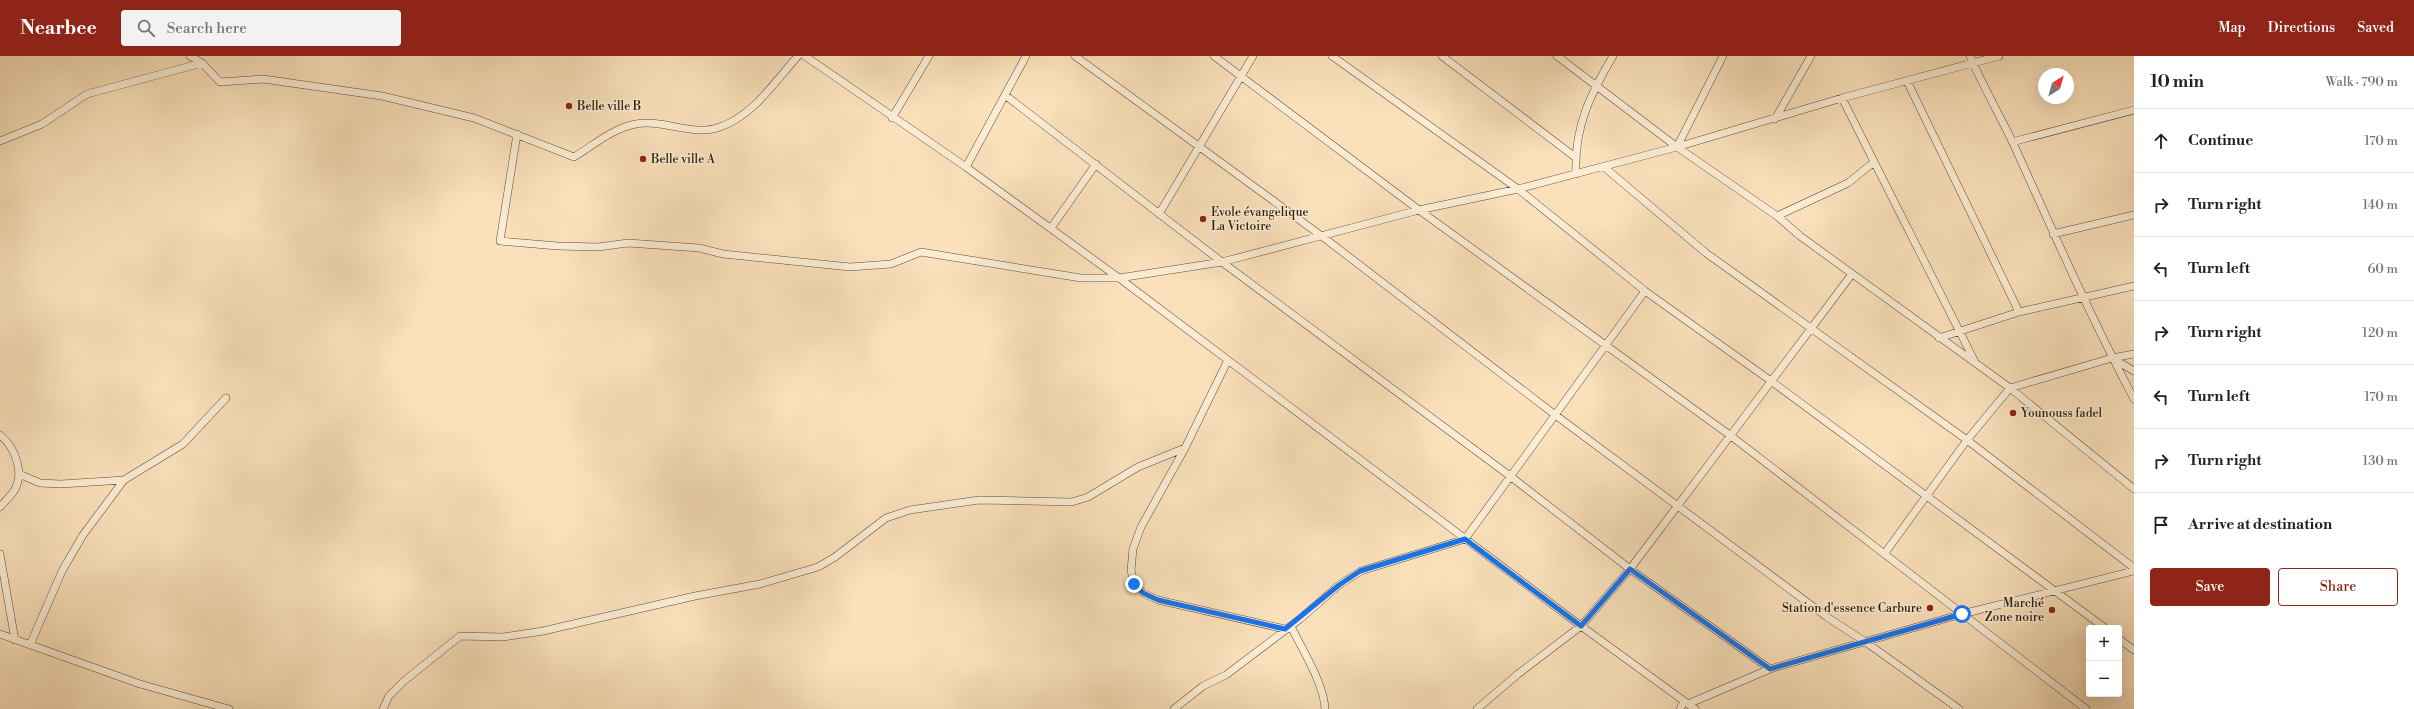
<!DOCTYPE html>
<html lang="en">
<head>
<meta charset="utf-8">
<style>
	body { margin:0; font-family:"Libre Bodoni",serif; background:#f2f2f2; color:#202124 }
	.controls { position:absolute; right:12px; bottom:12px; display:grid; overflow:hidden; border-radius:4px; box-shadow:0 4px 16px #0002 }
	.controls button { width:36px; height:36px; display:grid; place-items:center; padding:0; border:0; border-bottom:1px solid #e0e0e0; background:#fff; color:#202124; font:20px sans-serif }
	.compass { position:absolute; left:2038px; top:12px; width:36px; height:36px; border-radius:50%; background:#fff; box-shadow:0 4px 16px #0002; rotate:37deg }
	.stop { position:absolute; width:12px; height:12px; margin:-9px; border:3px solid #1a73e8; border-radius:50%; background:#fff }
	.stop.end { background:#1a73e8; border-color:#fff; box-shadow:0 1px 4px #0008 }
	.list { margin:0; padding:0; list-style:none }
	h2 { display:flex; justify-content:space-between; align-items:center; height:52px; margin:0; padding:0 16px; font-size:17px }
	h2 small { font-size:13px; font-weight:400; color:#757577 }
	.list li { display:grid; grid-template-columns:26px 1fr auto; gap:12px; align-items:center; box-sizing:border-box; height:64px; padding:0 16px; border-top:1px solid #e0e0e0 }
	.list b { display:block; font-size:15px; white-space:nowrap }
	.list em { font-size:13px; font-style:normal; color:#757577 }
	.actions { display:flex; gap:8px; padding:12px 16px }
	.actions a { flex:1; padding:9px 0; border:1px solid #8f2418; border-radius:4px; text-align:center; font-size:14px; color:#8f2418 }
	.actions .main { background:#8f2418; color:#fff }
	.icon { flex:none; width:22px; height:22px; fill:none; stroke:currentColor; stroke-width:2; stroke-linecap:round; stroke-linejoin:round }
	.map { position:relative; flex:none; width:2134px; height:653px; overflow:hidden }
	header { display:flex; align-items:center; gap:24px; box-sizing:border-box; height:56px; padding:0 20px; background:#8f2418; color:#fff }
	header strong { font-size:19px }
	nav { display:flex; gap:22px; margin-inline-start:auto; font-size:14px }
	.search { width:280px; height:36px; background:#f2f2f2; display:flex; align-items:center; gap:10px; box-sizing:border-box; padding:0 14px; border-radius:4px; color:#757577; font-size:15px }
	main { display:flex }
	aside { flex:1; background:#fff }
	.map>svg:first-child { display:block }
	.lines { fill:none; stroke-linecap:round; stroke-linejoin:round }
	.minor-casing { stroke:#5c4d39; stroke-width:8 }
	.minor { stroke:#fcecd3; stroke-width:7 }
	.route { stroke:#1a73e8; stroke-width:5 }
	.poi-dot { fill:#8f2418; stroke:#fcecd3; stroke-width:1.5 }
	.labels { text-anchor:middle; stroke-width:3; stroke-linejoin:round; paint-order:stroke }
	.poi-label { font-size:12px; fill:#281c0d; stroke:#fcecd3; text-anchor:start }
</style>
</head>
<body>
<header>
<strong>Nearbee</strong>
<div class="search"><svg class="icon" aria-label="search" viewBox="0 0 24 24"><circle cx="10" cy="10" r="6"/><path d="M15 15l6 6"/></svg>Search here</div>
<nav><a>Map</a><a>Directions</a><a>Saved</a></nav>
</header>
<main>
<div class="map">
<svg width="2134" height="653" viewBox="0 0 2134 653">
	<rect width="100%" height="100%" fill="#fae1bc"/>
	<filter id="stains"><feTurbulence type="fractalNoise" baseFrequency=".005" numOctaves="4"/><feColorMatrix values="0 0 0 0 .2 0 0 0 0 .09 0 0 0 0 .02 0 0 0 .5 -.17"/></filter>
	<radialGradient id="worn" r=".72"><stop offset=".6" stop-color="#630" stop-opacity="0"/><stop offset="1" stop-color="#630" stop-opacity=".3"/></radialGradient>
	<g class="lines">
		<g class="minor-casing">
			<path id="minor" d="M190 0 202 7 220 26 263 23 382 40 474 62 574 101C594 89 613 72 636 68 664 63 693 81 720 71 753 60 776 24 798 0
				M805 0 966 111 1119 222 1581 570 1695 653
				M1075 0 1323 181 1554 358 1827 561 1867 587 1959 653
				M1214 0 1419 154 1731 380 2086 653
				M1332 0 1518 133 1645 235 1771 325 2105 572
				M1442 0 1575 101
				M1557 0 1677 91 1777 160 1800 180 2010 332 2134 433
				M1970 0C1983 30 1999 58 2013 87 2052 173 2090 260 2134 343
				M1907 25 2019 256
				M1005 39 1222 206 1510 420 1630 513 1770 613
				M1842 42 1974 304
				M892 62 929 0
				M1775 63 1811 0
				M517 78 500 185 558 190 598 191 628 187 699 192 723 198 850 211 891 208 921 196 1081 222H1119L1222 206 1419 154 1518 133 1677 91 1842 42 1999 0
				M0 85 42 68 87 38 202 7
				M2012 86 2134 54
				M1677 91 1723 0
				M966 111 1026 0
				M1604 111 1706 197 1967 384 2134 512
				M1576 118C1574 71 1590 39 1613 0
				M1159 158 1253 0
				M1777 160 1848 127 1874 106
				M1051 172 1096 108
				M2053 178 2134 159
				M1939 282 2019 256 2134 230
				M2112 302 2134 298
				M1228 304 1185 392 1141 471 1133 493 1131 514 1134 528 1143 537 1158 544 1285 573
				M0 379C15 391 25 417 14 435 10 441 5 445 0 451
				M19 418 40 427 61 428 124 424
				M1885 497 1967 384 2010 332 2112 302 2134 315
				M0 498 15 584
				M1291 570C1302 594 1324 627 1325 653
				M0 578 140 628 229 653
				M2119 583 2134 594
				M30 589 62 515 83 479 124 424 183 388 226 342
				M1688 648 1770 613 1962 558 2134 515
				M383 653 389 640 404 625 460 580 503 581 543 575 695 540 760 528 818 511 835 501 886 462 910 454 979 444 1072 446 1088 441 1138 411 1185 392
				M1174 653 1203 630 1226 619 1300 563 1339 529 1361 515 1465 483 1645 235
				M1477 653 1518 618 1581 570 1630 513 1852 218
				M1680 653 1684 645"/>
		</g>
		<use href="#minor" class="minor"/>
	</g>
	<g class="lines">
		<path class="route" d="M1134 528 1143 537 1158 544 1285 573 1339 529 1360 515 1465 483 1581 570 1630 513 1770 613 1962 558"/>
	</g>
	<g class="poi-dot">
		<circle cx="569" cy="50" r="4"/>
		<circle cx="643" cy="103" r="4"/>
		<circle cx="1203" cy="163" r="4"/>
		<circle cx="2013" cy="357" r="4"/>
		<circle cx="1930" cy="552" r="4"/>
		<circle cx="2052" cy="554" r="4"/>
	</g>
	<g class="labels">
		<g class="poi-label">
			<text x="577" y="54">Belle ville B</text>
			<text x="651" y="107">Belle ville A</text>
			<text x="1211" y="160">Evole évangelique<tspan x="1211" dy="14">La Victoire</tspan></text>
			<text x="2021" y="361">Younouss fadel</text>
			<text x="2044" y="551" text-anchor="end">Marché<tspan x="2044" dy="14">Zone noire</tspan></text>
			<text x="1922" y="556" text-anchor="end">Station d'essence Carbure</text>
		</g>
	</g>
	<rect width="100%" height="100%" filter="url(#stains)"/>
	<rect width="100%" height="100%" fill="url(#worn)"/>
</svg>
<div class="controls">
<button>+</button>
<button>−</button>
</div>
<svg class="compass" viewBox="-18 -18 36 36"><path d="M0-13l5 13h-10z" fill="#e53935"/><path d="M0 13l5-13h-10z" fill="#757577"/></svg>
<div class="stop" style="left:1962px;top:558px"></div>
<div class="stop end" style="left:1134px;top:528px"></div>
</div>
<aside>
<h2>10 min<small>Walk · 790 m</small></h2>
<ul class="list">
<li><svg class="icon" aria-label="ahead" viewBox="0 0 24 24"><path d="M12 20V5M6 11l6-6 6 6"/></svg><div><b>Continue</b></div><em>170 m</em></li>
<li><svg class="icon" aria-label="right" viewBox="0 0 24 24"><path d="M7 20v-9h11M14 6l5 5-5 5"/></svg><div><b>Turn right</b></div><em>140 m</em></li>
<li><svg class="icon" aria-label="left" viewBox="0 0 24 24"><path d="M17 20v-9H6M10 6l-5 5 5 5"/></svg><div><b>Turn left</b></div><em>60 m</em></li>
<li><svg class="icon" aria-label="right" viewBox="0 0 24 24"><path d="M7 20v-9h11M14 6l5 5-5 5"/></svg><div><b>Turn right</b></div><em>120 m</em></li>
<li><svg class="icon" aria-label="left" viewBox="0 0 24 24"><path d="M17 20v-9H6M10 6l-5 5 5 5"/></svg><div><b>Turn left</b></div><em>170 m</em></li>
<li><svg class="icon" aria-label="right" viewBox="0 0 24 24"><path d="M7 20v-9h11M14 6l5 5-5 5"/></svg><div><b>Turn right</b></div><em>130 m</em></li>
<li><svg class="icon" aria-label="arrive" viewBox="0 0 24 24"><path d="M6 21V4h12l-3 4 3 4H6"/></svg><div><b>Arrive at destination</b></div></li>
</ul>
<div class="actions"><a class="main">Save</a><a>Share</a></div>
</aside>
</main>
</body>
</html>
